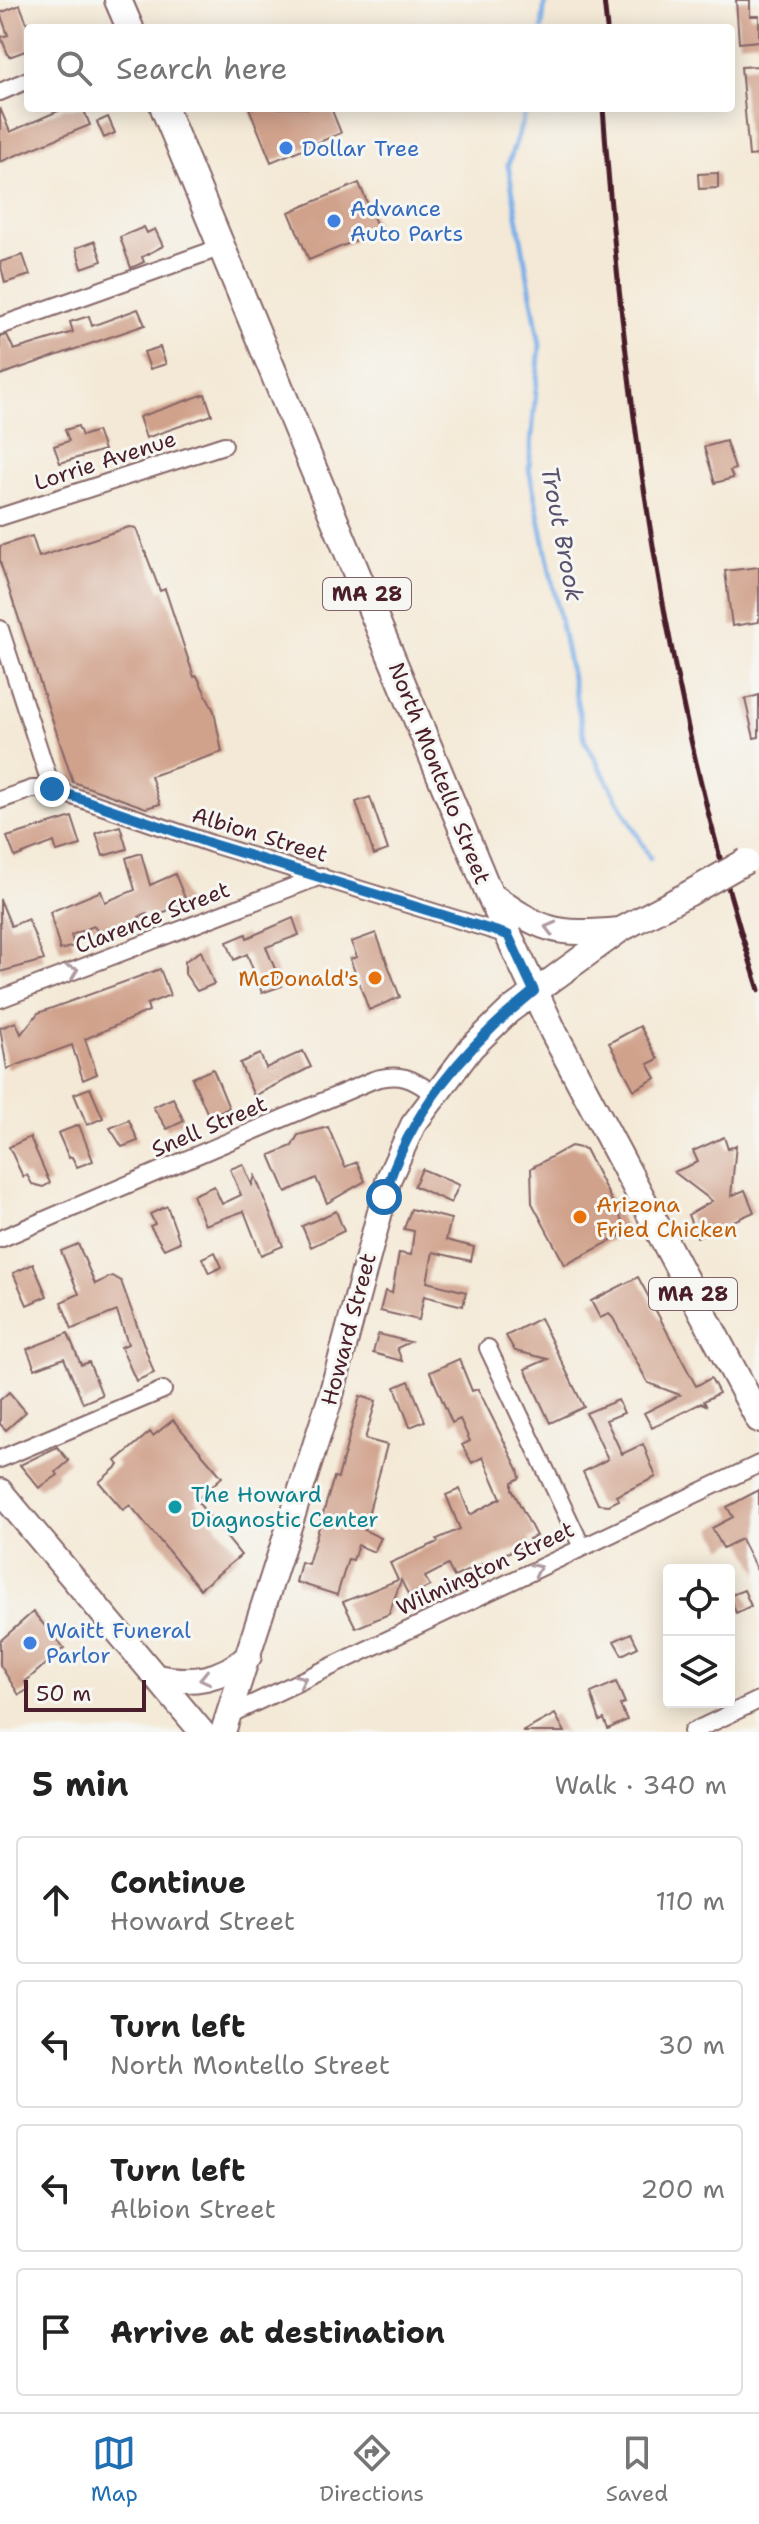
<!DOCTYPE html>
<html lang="en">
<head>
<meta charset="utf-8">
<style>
	body { margin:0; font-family:"Shantell Sans",sans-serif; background:#f2f2f2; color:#222 }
	.controls { position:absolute; right:24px; bottom:24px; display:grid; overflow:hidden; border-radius:8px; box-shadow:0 4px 20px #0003 }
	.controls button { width:72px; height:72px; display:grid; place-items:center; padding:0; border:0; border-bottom:2px solid #e0e0e0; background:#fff; color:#222; font:40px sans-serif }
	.scale { position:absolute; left:24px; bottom:20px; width:122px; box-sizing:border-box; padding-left:8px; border:4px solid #4a1f2b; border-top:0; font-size:22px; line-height:28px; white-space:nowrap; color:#4a1f2b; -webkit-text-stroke:6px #f6f6f2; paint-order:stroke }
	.stop { position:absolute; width:24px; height:24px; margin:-18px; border:6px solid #1f6fb2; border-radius:50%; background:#fff }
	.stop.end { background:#1f6fb2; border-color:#fff; box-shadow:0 2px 8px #0008 }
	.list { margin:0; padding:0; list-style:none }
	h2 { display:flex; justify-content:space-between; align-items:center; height:104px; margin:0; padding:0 32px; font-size:34px }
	h2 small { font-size:26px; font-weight:400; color:#767676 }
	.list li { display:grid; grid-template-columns:52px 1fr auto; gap:24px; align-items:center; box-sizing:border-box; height:128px; margin:0 16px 16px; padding:0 16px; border:2px solid #e0e0e0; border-radius:8px }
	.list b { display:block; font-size:30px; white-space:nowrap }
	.list p { margin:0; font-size:26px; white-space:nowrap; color:#767676 }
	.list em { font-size:26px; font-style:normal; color:#767676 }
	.icon { flex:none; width:44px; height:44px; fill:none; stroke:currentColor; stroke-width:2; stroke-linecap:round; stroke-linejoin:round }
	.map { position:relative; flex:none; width:759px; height:1732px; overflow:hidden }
	.search { position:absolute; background:#fff; box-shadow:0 4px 20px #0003; left:24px; right:24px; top:24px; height:88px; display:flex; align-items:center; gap:20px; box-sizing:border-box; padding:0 28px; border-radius:8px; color:#767676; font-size:30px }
	.sheet { height:680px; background:#fff }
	nav { display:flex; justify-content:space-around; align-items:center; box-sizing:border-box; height:112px; border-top:2px solid #e0e0e0; background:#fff; font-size:22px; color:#767676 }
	nav a { display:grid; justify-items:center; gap:4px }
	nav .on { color:#1f6fb2 }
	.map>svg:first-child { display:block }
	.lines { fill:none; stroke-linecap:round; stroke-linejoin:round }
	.stream { stroke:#7bafe8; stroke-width:5 }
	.building { fill:#d0a18b }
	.minor-casing { stroke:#866667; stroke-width:20 }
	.secondary-casing { stroke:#866667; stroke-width:28 }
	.primary-casing { stroke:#866667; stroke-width:30 }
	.minor { stroke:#fff; stroke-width:16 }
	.secondary { stroke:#fff; stroke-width:24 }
	.primary { stroke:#fff; stroke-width:26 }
	.rail { stroke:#4a1f2b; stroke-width:5 }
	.secondary-bridge-casing { stroke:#866667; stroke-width:28; stroke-linecap:butt }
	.secondary-bridge { stroke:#fff; stroke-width:24 }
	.oneway { stroke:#ae9aa0 }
	.route { stroke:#1f6fb2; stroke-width:10 }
	.shop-dot { fill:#3f7fe0; stroke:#f6f6f2; stroke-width:3 }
	.food-dot { fill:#e8710a; stroke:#f6f6f2; stroke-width:3 }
	.culture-dot { fill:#0f9aa8; stroke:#f6f6f2; stroke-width:3 }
	.labels { text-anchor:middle; stroke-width:6; stroke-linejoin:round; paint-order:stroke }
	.shield { fill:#f6f6f2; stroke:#7e6067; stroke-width:2 }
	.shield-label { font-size:20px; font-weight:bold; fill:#4a1f2b }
	.shop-label { font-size:22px; fill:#366cbe; stroke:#f6f6f2; text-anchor:start }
	.street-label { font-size:22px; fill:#4a1f2b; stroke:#f6f6f2 }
	.food-label { font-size:22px; fill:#c56008; stroke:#f6f6f2; text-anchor:end }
	.culture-label { font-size:22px; fill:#0d838f; stroke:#f6f6f2; text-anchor:start }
	.water-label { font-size:24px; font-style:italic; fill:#5b516d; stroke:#f6f6f2 }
</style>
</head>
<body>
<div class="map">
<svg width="759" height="1732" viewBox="0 0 759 1732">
	<rect width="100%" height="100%" fill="#f6f6f2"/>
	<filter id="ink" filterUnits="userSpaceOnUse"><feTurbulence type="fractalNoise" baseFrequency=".0125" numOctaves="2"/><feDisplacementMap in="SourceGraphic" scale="16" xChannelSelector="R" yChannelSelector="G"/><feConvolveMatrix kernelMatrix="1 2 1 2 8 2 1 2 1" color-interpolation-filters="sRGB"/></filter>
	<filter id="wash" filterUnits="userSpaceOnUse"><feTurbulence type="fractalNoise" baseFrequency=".006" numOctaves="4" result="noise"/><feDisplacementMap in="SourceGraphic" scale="32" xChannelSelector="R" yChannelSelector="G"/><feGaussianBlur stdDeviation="1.8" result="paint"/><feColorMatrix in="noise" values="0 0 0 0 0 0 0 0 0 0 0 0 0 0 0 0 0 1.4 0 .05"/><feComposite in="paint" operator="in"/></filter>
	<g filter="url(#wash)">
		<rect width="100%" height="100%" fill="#f4e9d6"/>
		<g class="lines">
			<path class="stream" d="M542 28 545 0
				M527 108 508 165 540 345 529 469 585 741 650 858"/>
		</g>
		<g id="blocks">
			<path class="building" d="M736 0H750V16H759V41L739 43Z
				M20 5 28 26V50L9 57 1 37 8 35 0 13Z
				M759 66V155L749 156 741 67Z
				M0 108 10 132 65 108H83L90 125 0 162Z
				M249 108H331L341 133 271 162Z
				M108 117 115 133 104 138 97 122Z
				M718 173V188L699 189 698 174Z
				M359 183 379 231 309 260 289 212Z
				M144 227 147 233 155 229 163 246 142 257 144 262 131 268 120 237Z
				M95 241 102 261 82 268 76 248Z
				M23 255 30 275 5 283 0 262Z
				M138 309 145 325 0 375V337L7 335 14 350 73 332 70 322 89 316 92 326Z
				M160 347 166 364 150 369 144 352Z
				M205 394 212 415 146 438 139 417Z
				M78 426 82 436 97 431 104 450 60 463 54 446 69 441 65 430Z
				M726 441 735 469 730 471 733 478 715 483 704 447Z
				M129 527 136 528 160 591 165 589 194 677 197 676 214 711 222 752 151 776 160 804 146 808 73 782 0 562V546L32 536 39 557Z
				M759 567V622L732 626 725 571Z
				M759 695V737L754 738 745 699Z
				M370 797 388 850 374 855 356 802Z
				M72 817 81 845 57 852 54 842 15 857 7 837Z
				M120 826 127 849 103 856 96 833Z
				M141 853 150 885 175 874 187 903 149 918 146 913 139 917 141 922 101 937 94 926 71 935 74 946 60 950 50 912 101 891 105 902 135 890 126 858Z
				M0 899 11 926 28 919 44 960 0 972Z
				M293 918 299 935 266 947 282 986 262 993 247 954 234 960 227 942 246 934 247 938Z
				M376 933 400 997 369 1010 350 959 357 957 351 942Z
				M201 951 214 984 197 991 185 974V961Z
				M160 969 170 995 147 1004 149 1011 85 1039 97 1074 83 1080 72 1045 7 1069 0 1028 16 1022 21 1034 38 1013Z
				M640 1026 658 1059 648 1064 656 1078 634 1090 609 1043Z
				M303 1051 311 1067 254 1096 240 1063 260 1054 266 1068Z
				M213 1069 229 1108 209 1117 192 1078Z
				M90 1088 103 1118 87 1125 74 1094Z
				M173 1098 184 1121 167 1129 153 1107Z
				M129 1120 138 1141 122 1147 110 1128Z
				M79 1125 93 1161 77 1167 72 1157 69 1158 58 1133Z
				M328 1127 345 1167 357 1162 365 1181 327 1203 316 1178 286 1192 270 1155 292 1146 298 1135Z
				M30 1137 50 1183 43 1187 32 1184 27 1175 23 1177 9 1147Z
				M724 1137 728 1149 736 1145 731 1196 745 1190 754 1212 697 1237 688 1215 712 1201 674 1172 698 1162 693 1151Z
				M571 1146 585 1149 628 1232 565 1265 532 1203 531 1168Z
				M243 1164 252 1185 255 1176 283 1246 261 1255 244 1211 205 1225 193 1195 214 1186 222 1204 241 1195 230 1169Z
				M422 1169 459 1185 451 1203 414 1186Z
				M167 1206 180 1242 164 1249 150 1226 155 1224 150 1214Z
				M411 1209 451 1219 446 1240 474 1247 471 1261 433 1252 427 1282 466 1292 463 1306 424 1296 419 1320 380 1311 385 1291 392 1293 399 1253 411 1255 414 1231 404 1229Z
				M336 1211 344 1231 311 1247 302 1226Z
				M78 1244 95 1284 112 1276 121 1281 154 1373 136 1381 121 1347 128 1344 117 1311 72 1329 61 1302 79 1294 61 1251Z
				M215 1252 222 1267 209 1273 202 1258Z
				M33 1264 47 1296 27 1305 13 1273Z
				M638 1277 696 1386 711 1378 719 1393 704 1401 706 1405 701 1403 652 1428 644 1413 680 1395 648 1383 613 1318 609 1314 600 1318 591 1301Z
				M540 1318 584 1407 550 1423 525 1369 548 1359 515 1351 506 1336Z
				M68 1333 81 1365 89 1362 102 1395 83 1403 64 1358 35 1369 27 1349Z
				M378 1334 410 1342 397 1348 402 1361 373 1353Z
				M459 1359 472 1391 478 1389 518 1469 520 1478 512 1482V1489L536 1536 529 1539 531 1542 454 1577 448 1565 425 1577 430 1586 409 1596 401 1580 389 1614 356 1628 343 1602 398 1580 390 1563 438 1542 437 1539 460 1529 446 1495 460 1489 470 1515 501 1498 483 1457 472 1463 462 1445 470 1441 460 1419 452 1423 430 1372Z
				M409 1381 425 1421 410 1427 395 1387Z
				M9 1392 26 1412 6 1430 0 1424V1400Z
				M360 1396 376 1401 365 1439 387 1445 364 1530 381 1538 374 1552 358 1545 353 1560 348 1559 337 1595 296 1582 301 1562 308 1564 334 1477 338 1478Z
				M618 1400 624 1413 606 1420 622 1454 643 1444 656 1477 616 1496 619 1500 609 1505 598 1504 583 1472 608 1459 586 1413Z
				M173 1420 222 1477 196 1500 241 1555 200 1589 130 1505 123 1510 99 1482 119 1465 116 1461 150 1432 153 1436Z
				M57 1447 69 1461 56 1472 58 1475 39 1488 20 1465Z
				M759 1490V1574L741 1539 723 1548 712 1528 733 1517 727 1507Z
				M744 1590 751 1606 736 1613 729 1596Z
				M33 1612 64 1648 25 1682 29 1689 19 1695 0 1665V1641Z
				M631 1633 638 1647 622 1655 614 1641Z
				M616 1682 625 1703 620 1705 627 1720 608 1729 604 1719 600 1721 591 1693Z
				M555 1714 565 1732H522Z"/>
		</g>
	</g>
	<g filter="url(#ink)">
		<use href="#blocks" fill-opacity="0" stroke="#866667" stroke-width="2"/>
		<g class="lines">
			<g class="minor-casing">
				<path id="minor" d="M0 92 28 80
					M0 326 222 247
					M0 517 224 445
					M0 629 52 789
					M0 800 32 789H52L212 844 508 935
					M0 999 321 876
					M0 1239 373 1080C400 1072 412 1078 434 1094
					M488 1348 582 1547
					M0 1459 163 1390
					M231 1714 759 1464
					M692 1732 759 1700"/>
			</g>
			<g class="secondary-casing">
				<path id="secondary" d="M489 893C542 931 554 936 620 930
					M0 1491 202 1732
					M157 1677C193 1684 220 1680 249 1656
					M223 1732 330 1399 389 1178 413 1125 471 1048 509 1011 620 930 688 894"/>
			</g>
			<g class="primary-casing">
				<path id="primary" d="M118 0 130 28
					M164 108 489 893 554 1033 759 1419"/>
			</g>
			<use href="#minor" class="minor"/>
			<use href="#secondary" class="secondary"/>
			<use href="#primary" class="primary"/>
			<path class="rail" d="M604 0 607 28
				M603 108C625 408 666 703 759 990"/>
			<g class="secondary-bridge-casing">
				<path id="secondary-bridge" d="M688 894 746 861"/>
			</g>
			<use href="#secondary-bridge" class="secondary-bridge"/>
		</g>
		<defs><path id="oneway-chevron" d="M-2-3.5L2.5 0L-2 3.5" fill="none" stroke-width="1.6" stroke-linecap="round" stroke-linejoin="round" transform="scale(2)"/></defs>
		<g class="oneway">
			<use href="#oneway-chevron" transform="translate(550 928) rotate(-165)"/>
			<use href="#oneway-chevron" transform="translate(73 971) rotate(-21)"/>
			<use href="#oneway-chevron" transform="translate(536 1569) rotate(-25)"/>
			<use href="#oneway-chevron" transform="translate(205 1678) rotate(167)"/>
			<use href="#oneway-chevron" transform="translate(301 1680) rotate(-25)"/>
		</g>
	</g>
	<g class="lines" filter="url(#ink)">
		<path class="route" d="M52 789 212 844 508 935 534 991C466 1046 409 1112 384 1197"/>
	</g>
	<g class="shop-dot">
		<circle cx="286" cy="148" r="8"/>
		<circle cx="334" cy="221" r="8"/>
		<circle cx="30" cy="1643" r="8"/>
	</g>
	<g class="food-dot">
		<circle cx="375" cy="978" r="8"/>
		<circle cx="580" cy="1217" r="8"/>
	</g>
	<circle class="culture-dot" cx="175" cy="1507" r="8"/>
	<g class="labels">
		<g class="shield">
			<rect x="323" y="578" width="88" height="32" rx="6"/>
			<rect x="649" y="1278" width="88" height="32" rx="6"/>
		</g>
		<g class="shield-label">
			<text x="367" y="601">MA 28</text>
			<text x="693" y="1301">MA 28</text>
		</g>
		<g class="shop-label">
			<text x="302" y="156">Dollar Tree</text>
			<text x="350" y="216">Advance<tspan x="350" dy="25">Auto Parts</tspan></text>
			<text x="46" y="1638">Waitt Funeral<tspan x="46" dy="25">Parlor</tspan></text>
		</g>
		<g class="street-label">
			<text transform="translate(105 460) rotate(-18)" y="8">Lorrie Avenue</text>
			<text transform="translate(440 773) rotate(68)" y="8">North Montello Street</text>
			<text transform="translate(260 834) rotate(17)" y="8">Albion Street</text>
			<text transform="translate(152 917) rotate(-21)" y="8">Clarence Street</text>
			<text transform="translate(209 1126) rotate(-23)" y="8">Snell Street</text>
			<text transform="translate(348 1329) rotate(-75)" y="8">Howard Street</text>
			<text transform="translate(485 1568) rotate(-25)" y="8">Wilmington Street</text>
		</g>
		<g class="food-label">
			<text x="359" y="986">McDonald's</text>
			<text x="596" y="1212" text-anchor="start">Arizona<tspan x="596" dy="25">Fried Chicken</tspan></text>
		</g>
		<g class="culture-label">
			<text x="191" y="1502">The Howard<tspan x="191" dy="25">Diagnostic Center</tspan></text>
		</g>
		<g class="water-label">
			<text transform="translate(562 534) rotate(79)" y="8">Trout Brook</text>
		</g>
	</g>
</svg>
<div class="controls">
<button><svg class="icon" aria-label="locate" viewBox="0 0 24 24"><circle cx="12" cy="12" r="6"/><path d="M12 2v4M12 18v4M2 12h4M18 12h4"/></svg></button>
<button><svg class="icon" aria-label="layers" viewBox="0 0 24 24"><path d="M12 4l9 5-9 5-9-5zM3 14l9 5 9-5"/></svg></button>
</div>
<div class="scale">50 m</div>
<div class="stop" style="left:384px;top:1197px"></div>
<div class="stop end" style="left:52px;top:789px"></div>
<div class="search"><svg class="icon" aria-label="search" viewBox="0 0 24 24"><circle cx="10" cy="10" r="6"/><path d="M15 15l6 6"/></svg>Search here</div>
</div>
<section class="sheet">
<h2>5 min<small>Walk · 340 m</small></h2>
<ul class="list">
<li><svg class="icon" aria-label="ahead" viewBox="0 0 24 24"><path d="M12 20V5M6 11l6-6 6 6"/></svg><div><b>Continue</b><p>Howard Street</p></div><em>110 m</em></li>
<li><svg class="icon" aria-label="left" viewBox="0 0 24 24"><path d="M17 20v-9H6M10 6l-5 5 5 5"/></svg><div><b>Turn left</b><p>North Montello Street</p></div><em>30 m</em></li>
<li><svg class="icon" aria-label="left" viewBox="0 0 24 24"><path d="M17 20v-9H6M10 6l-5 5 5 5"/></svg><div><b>Turn left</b><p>Albion Street</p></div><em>200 m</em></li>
<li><svg class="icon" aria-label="arrive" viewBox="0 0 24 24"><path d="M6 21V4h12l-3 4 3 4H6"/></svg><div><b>Arrive at destination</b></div></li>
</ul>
</section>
<nav>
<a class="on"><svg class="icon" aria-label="map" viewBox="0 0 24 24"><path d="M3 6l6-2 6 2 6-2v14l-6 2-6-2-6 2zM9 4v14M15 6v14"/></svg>Map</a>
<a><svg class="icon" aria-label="directions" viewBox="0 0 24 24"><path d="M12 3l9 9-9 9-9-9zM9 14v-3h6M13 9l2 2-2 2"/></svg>Directions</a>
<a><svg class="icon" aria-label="saved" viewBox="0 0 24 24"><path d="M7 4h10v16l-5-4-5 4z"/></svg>Saved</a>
</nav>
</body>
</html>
